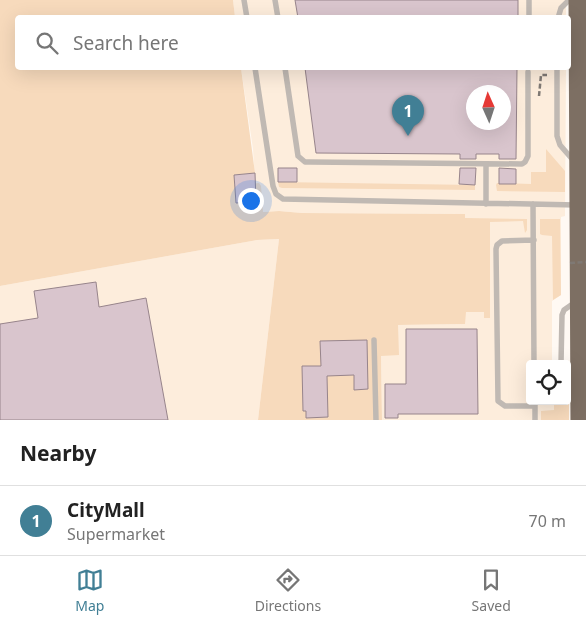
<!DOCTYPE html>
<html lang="en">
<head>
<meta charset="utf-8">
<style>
	body { margin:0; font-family:"Noto Sans",sans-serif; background:#f2f2f2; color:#222 }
	.controls { position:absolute; right:15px; bottom:15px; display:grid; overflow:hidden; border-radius:5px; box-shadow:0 5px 20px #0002 }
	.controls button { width:45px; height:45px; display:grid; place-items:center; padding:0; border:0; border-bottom:1px solid #e0e0e0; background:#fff; color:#222; font:25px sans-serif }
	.compass { position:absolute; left:466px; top:85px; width:45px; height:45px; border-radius:50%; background:#fff; box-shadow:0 5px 20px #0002; rotate:357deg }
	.you { position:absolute; left:250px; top:200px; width:18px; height:18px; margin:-12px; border:4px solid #fff; border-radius:50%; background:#1a73e8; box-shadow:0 0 0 8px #1a73e833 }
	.badge { display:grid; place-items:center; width:32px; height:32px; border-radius:50%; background:#417f95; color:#fff; font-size:16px; font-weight:700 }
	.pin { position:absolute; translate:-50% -41px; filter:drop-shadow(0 1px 2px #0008) }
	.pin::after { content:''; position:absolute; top:26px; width:18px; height:15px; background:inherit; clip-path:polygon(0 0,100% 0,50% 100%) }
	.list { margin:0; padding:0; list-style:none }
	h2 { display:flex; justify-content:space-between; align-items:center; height:65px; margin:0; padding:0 20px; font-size:21px }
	h2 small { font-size:16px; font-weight:400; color:#767676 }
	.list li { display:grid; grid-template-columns:32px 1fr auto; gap:15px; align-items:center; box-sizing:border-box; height:70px; padding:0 20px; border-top:1px solid #e0e0e0 }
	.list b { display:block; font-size:19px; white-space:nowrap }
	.list p { margin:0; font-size:16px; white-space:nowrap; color:#767676 }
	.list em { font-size:16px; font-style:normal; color:#767676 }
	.icon { flex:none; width:28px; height:28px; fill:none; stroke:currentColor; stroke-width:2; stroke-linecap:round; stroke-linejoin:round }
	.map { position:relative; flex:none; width:586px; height:420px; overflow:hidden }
	.search { position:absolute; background:#fff; box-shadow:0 5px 20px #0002; left:15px; right:15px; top:15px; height:55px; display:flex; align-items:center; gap:12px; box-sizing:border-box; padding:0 18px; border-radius:5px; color:#767676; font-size:19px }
	.sheet { height:135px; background:#fff }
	nav { display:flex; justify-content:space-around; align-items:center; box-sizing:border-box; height:70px; border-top:1px solid #e0e0e0; background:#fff; font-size:14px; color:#767676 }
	nav a { display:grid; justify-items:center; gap:2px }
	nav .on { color:#417f95 }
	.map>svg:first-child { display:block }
	.built { fill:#fdeddc; fill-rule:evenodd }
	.green { fill:#f7dabc }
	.building { fill:#d9c5cd; stroke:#97848b; fill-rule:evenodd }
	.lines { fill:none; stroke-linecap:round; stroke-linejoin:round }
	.path { stroke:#7f7974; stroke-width:2.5; stroke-dasharray:5 2.5; stroke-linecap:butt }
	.lane { stroke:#c0b9b3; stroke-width:5.5 }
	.highway { stroke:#7d6f63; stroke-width:21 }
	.path-bridge { stroke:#7f7974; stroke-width:2.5; stroke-dasharray:5 2.5; stroke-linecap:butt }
</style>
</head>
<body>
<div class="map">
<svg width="586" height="420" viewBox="0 0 586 420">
	<rect width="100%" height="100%" fill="#fff9f3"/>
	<path class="built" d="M233 0H566V17H235Z
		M241 68H566L565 216 561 217V295L552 301V364H530V401L567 400 569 401V420H382L381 355 398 325 465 324V214L302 213 279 211 263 212 257 210 253 149ZM474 92H504V122H474Z
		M279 239 258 420H0V286L257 240Z"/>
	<path class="green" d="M0 0H233L235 17 18 18V68H241L255 173 234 175V185L259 183 261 186 263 212 279 211 302 213 465 214V218L527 219V230L525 233 523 221 490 222V318H484V312H466L465 324 398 325 399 355 381 356 382 420H258L279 239 257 240 0 286Z
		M546 149 565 171V192L497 191 496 185 497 183 531 184V172H546Z
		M278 182 475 185V190L282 188 279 187Z
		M540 219H560L561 295 553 300 552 236 542 235 540 234Z
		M567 400 569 401V420H541V411L554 410V401Z"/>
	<path class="building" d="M295 0H518V18H298Z
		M305 68H517L516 159H499V154H476V159H460V154L316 153ZM474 92H504V122H474Z
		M278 168H297V182H278Z
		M460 168H476L475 185 459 184Z
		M499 168 516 169V184H499Z
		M255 173 256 202 236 203 234 175Z
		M96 282 99 307 146 298 168 420H0V324L38 318 34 291Z
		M406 329H477L478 414H398V418H385V384H406Z
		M367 340 368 389 354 390V375L327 376 328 417 306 418V411H303L302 366H321L320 341Z"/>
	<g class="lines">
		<path class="path" d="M539 96 541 75H547"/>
		<path class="lane" d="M244 0 247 18
			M275 0 278 18
			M529 18V0
			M558 18 561 8 569 0
			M255 68 273 186 276 194 283 199 576 205
			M285 68 298 156 305 162H310L522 164 525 162 528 156V72
			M557 68V136L560 145 573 160
			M486 204V164
			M533 204 534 364
			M534 240 502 241 497 245 496 249 498 401 505 406H535
			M374 340 376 420
			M561 364 562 315 564 310 574 303
			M535 401V420"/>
		<path class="highway" d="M579 0 581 420"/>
		<path class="path-bridge" d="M570 263 586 262"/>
	</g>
</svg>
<div class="controls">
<button><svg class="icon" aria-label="locate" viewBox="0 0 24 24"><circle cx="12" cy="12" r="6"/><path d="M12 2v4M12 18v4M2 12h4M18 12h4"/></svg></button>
</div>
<svg class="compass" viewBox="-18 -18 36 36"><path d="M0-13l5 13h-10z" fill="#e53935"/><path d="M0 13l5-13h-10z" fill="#767676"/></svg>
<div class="you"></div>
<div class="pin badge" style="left:408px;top:136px">1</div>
<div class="search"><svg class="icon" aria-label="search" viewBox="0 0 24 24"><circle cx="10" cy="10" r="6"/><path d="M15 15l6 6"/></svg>Search here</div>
</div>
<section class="sheet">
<h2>Nearby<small></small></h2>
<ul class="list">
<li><span class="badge">1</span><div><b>CityMall</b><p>Supermarket</p></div><em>70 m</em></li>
</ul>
</section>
<nav>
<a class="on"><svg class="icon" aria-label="map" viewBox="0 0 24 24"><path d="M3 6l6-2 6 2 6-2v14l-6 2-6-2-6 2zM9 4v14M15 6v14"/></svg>Map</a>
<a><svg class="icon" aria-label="directions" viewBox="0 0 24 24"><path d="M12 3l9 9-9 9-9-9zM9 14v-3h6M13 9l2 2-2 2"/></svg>Directions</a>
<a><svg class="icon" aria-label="saved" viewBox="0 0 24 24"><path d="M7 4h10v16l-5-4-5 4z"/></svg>Saved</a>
</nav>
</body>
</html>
